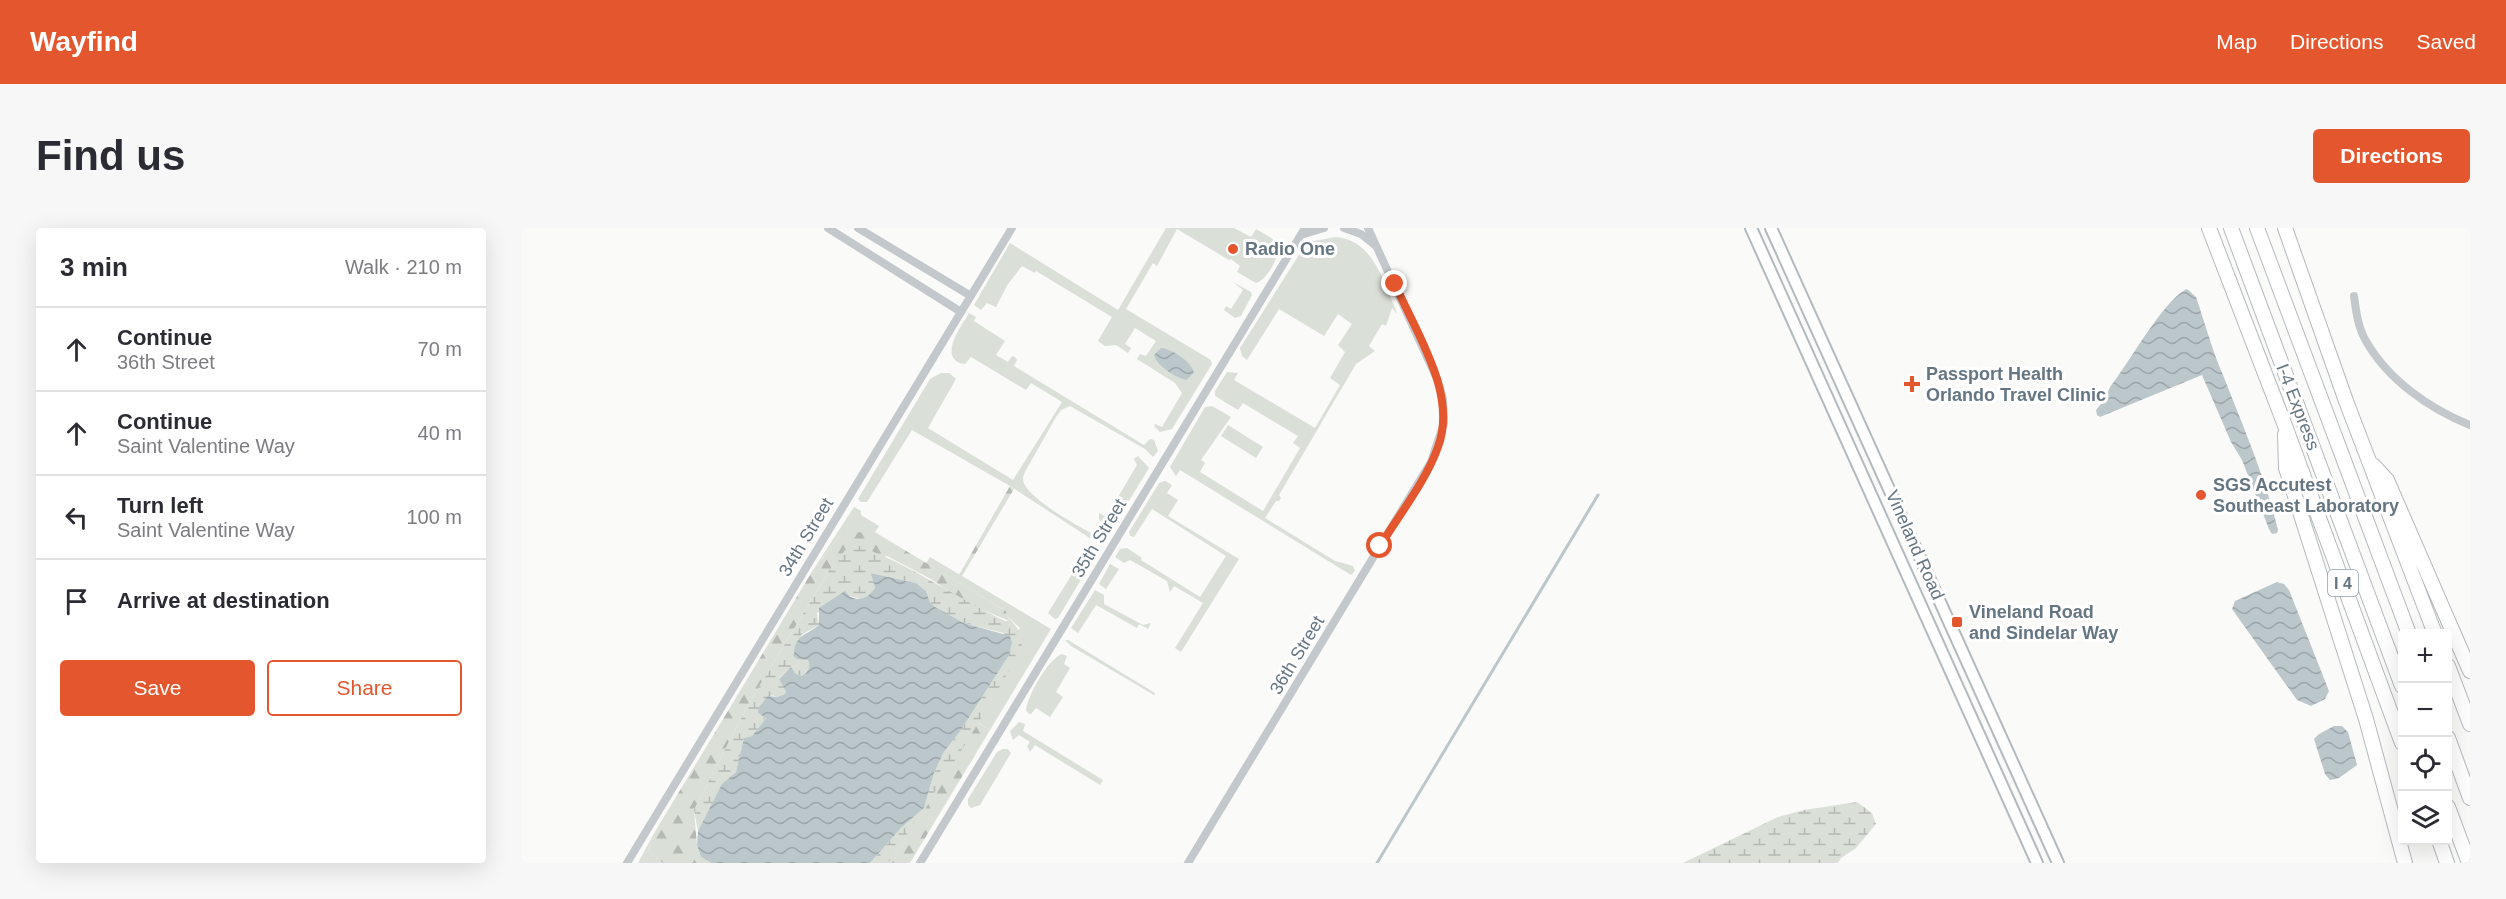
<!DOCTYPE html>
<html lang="en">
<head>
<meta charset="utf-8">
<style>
	body { margin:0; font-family:Arial,sans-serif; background:#f7f7f7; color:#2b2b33 }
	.controls { position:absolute; right:18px; bottom:18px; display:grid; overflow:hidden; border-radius:6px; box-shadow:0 6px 24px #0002 }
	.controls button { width:54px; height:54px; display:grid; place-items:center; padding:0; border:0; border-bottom:2px solid #e1e1e2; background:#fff; color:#2b2b33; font:30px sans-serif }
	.stop { position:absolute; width:18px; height:18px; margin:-14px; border:4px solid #e4572e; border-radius:50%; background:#fff }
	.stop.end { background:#e4572e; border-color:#fff; box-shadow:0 2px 6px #0008 }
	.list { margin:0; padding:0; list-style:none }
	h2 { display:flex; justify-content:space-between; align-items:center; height:78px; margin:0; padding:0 24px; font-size:26px }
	h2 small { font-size:20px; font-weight:400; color:#7c7c81 }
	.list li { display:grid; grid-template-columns:39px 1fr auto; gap:18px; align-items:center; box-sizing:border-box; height:84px; padding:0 24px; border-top:2px solid #e1e1e2 }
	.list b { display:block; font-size:22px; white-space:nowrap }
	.list p { margin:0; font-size:20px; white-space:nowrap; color:#7c7c81 }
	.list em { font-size:20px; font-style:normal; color:#7c7c81 }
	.actions { display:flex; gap:12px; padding:18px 24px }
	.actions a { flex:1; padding:14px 0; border:2px solid #e4572e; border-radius:6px; text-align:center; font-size:21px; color:#e4572e }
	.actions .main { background:#e4572e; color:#fff }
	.icon { flex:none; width:33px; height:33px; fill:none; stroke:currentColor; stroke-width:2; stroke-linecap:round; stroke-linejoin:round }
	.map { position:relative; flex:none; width:1948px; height:635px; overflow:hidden; border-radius:6px }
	header { display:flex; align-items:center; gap:36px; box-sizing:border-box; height:84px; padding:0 30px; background:#e4572e; color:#fff }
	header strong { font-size:28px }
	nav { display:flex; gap:33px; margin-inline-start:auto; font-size:21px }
	.intro { display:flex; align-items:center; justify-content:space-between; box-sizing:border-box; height:144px; padding:0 36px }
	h1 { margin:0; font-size:42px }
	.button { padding:15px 27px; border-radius:6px; background:#e4572e; color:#fff; font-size:21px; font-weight:700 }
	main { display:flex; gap:36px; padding:0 36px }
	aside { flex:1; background:#fff; border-radius:6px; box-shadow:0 6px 24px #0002 }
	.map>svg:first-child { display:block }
	.grass { fill:#dadfd7 }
	.forest { fill:url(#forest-firs) }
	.wetland { fill:url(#wetland-marsh) }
	.water { fill:url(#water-waves) }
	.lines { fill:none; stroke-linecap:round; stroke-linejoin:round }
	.stream { stroke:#bbc7cb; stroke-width:3 }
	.secondary-casing { stroke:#b3babf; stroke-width:14 }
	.highway-casing { stroke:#b4b9bd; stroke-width:16 }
	.street { stroke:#c3c8cc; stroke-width:8 }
	.secondary { stroke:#fff; stroke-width:10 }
	.highway { stroke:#fff; stroke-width:14 }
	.route { stroke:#e4572e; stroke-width:8 }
	.poi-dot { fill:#e4572e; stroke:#fff; stroke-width:2 }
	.labels { text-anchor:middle; stroke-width:6; stroke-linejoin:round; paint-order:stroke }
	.shield { fill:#fff; stroke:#939fa8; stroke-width:1.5 }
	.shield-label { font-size:16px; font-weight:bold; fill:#657683 }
	.poi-label { font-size:18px; font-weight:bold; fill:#657683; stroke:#fff; text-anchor:start }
	.street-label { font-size:18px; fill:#657683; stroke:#fff }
</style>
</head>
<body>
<header>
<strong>Wayfind</strong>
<nav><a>Map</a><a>Directions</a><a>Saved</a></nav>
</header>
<div class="intro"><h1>Find us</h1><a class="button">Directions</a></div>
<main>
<aside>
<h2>3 min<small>Walk · 210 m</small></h2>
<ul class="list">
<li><svg class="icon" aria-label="ahead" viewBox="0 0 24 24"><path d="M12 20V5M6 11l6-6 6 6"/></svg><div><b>Continue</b><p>36th Street</p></div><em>70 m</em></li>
<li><svg class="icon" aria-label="ahead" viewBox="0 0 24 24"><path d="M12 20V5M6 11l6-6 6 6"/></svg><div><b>Continue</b><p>Saint Valentine Way</p></div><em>40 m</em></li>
<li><svg class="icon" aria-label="left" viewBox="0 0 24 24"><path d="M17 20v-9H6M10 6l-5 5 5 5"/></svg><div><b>Turn left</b><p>Saint Valentine Way</p></div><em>100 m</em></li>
<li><svg class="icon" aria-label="arrive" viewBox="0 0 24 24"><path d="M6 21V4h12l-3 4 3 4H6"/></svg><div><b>Arrive at destination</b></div></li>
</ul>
<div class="actions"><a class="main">Save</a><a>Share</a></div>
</aside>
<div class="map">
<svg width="1948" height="635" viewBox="0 0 1948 635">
	<defs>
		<pattern id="forest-firs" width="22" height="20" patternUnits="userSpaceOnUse" patternTransform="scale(1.5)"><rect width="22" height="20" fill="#dadfd7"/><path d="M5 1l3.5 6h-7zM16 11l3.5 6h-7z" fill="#b4b9b4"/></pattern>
		<pattern id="wetland-marsh" width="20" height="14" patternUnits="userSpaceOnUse" patternTransform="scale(1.5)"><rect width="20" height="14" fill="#dadfd7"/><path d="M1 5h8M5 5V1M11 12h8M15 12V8" fill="none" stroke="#b4b9b4"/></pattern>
		<pattern id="water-waves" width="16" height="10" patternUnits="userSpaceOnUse" patternTransform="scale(1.5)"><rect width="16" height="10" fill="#bbc7cb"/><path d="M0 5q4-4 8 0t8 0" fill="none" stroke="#9ca6aa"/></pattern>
	</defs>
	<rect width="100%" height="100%" fill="#fafaf8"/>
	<path class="grass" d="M644 0H712L729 9 734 1C740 5 750 9 754 15 761 26 744 53 734 55L715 44 718 38 709 31 707 32 655 1 635 38 631 35 604 81 689 132 690 136 650 201 638 204 632 198 633 196 640 199 660 165 653 155 615 131 618 126 624 128 634 113 613 100 603 116 609 120 606 125 594 117 583 118 576 113 590 89 514 43 513 45 500 38 486 56 474 79 465 75 459 82 452 77 488 15 596 82Z
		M814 9C851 13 860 50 873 80L875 86 870 80 864 98 860 96 847 118 853 123 834 136 757 267 759 270 757 273H754L743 290 813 333 831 338 833 343 829 347 658 242 654 248 648 239 683 179 690 178 709 189 679 232 683 235 678 244 741 283 778 220 771 215 776 208 721 175 716 182 693 168V163L705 144 716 145 712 152 793 200 818 157 808 150 823 124 816 117 830 96 816 86 802 108 757 81 725 132 720 128 718 120 780 22 792 13Z
		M711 54 729 64 730 67 719 88 713 90 702 82 704 78 709 81 721 62Z
		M447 85 454 89 452 93 483 113 474 127 486 134 490 128 493 129 495 132 492 138 622 217 628 211 632 212 636 223 631 229 623 221 548 178 539 182 534 189 504 242C503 243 501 249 501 251 501 269 564 303 579 310L582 314 580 318 488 258 390 202 345 274H339L336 271 408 151 419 145H427L434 151 406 200 491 252 540 174 509 155 504 162 449 129 443 136C414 132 440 97 447 85Z
		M706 197 741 219 734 230 699 208Z
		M616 228 627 240 589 302 585 303 577 291V285L584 289 615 237 612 231Z
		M643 253 650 257 645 265 656 272 646 288 717 331 659 424 653 420 681 375 652 358 648 364 645 353 608 332 602 335 593 329 598 321 605 320 620 330 619 332 678 369 704 328 630 281 612 309 608 308 607 304 637 255Z
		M332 279 339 283V287L357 298 353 304 356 306H319L291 342Z
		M565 322 572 324V330L536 390 533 391 526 385Z
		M408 329 529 401 468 502 457 495 370 635H366L456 495 498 400 486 389 484 383 404 335Z
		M588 336 597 341 584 361 577 356Z
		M573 362 582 367V376L621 397 629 395 626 401 617 396 615 400 574 377 556 405 549 400Z
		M543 412H546L633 465 632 467 549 418Z
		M540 426 545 428 542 436 548 440 534 464 541 469 528 489 514 480 509 486H507L504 482C506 467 526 431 540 426Z
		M497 494 503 496 501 503 581 552 578 557 513 517 508 524 505 518 508 514 497 507 491 512 488 503Z
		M481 521H486L489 525 458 577 449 580 446 577V571L475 524Z
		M131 607 127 616 128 624 141 635H116Z"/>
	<path class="forest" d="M488 258 492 261 440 348 437 347Z
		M335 304 356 306 484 383 487 393 445 375 407 350 365 328 308 341 225 479 172 582 175 617 179 629 189 635H141L128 624 127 616 131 607 291 342 319 306Z
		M456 495 468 502 388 635H370Z"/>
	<path class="wetland" d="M337 318C389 337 433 369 483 393H487L486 389 503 409C494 434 479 456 466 478 435 532 400 583 366 635H348L379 600 402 580 412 545 422 524 439 502 487 427 490 415 481 405 442 395 413 379 408 374 404 363 394 355 350 345 353 360 348 368 340 372 326 367 295 385 297 397 279 407 281 430 289 434C287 440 285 445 279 448L274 446 269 439 257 450 265 463 263 466 255 469 250 467 236 485 244 489 243 491 230 508 222 510 214 544 200 557 176 603 172 582 225 479 308 341 323 322Z
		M1335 574 1350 585 1354 596 1334 620 1319 630 1316 635H1161L1256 589 1282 582Z"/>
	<path class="water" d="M1665 61 1674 69C1683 95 1690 122 1701 147 1721 198 1743 249 1756 302L1755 305 1750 306 1747 301 1720 232 1709 214 1680 147 1578 189 1575 187 1574 182 1583 171 1588 159C1606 137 1642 71 1665 61Z
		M639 120C650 121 669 133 672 145L664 152C653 149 635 138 632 127Z
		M349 345 394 355 404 363 408 374 413 379 442 395 488 408 490 415 487 427 439 502 422 524 412 545 402 580 379 600 348 635H189L179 629 175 617 176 603 200 556 214 544 222 510 230 508 244 490 236 485 237 479 246 468 255 469 263 466 264 463 257 451 269 439 274 446 279 448 284 445 288 438 286 432 275 431 272 428C272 406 284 408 297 397V380L323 363C333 376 345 372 353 360Z
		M1755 354 1762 356 1767 362 1807 463 1803 471 1789 478 1775 472 1710 381 1713 373Z
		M1812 498H1820L1826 504 1835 537 1817 550 1808 552 1803 546 1792 511 1797 506Z"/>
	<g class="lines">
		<path class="stream" d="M855 635 1076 267"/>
		<g class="secondary-casing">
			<path id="secondary" d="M1229 0 1515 635
				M1249 0 1536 635"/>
		</g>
		<g class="highway-casing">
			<path id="highway" d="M1687 0 1762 195 1880 515
				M1709 0 1880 458
				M1735 0 1887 406
				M1763 0 1824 173 1913 406
				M1763 206 1764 240 1844 491 1883 635
				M1851 237 1865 252 1948 443
				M1926 438 1948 496
				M1926 510 1948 570
				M1926 579 1947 635
				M1917 612 1925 635"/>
		</g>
		<path class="street" d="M306 0 439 84
			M336 0 449 68
			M822 0 839 6 854 18
			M779 7 802 0
			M1832 68C1834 83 1836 100 1844 113 1866 152 1908 181 1948 197
			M105 635 490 0
			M398 635 783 0
			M666 635 909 234 922 195 921 171 916 153 846 0"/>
		<use href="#secondary" class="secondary"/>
		<use href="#highway" class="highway"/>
	</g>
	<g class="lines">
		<path class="route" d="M858 318C877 287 904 253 916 219 936 166 894 105 873 56"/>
	</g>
	<g class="poi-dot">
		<circle cx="711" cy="21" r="6"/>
		<path d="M1387 147h6v6h6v6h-6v6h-6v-6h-6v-6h6z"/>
		<circle cx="1679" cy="267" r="6"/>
		<rect x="1429" y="388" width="12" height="12" rx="3"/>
	</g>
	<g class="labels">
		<rect class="shield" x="1806" y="342" width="30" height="26" rx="4.5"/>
		<g class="shield-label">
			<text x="1821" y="361">I 4</text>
		</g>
		<g class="poi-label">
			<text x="723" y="27">Radio One</text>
			<text x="1404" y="152">Passport Health<tspan x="1404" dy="21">Orlando Travel Clinic</tspan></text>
			<text x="1691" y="263">SGS Accutest<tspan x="1691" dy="21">Southeast Laboratory</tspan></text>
			<text x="1447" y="390">Vineland Road<tspan x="1447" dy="21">and Sindelar Way</tspan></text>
		</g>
		<g class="street-label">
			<text transform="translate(1776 179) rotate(69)" y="6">I-4 Express</text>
			<text transform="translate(284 309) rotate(-59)" y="6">34th Street</text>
			<text transform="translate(577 310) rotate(-59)" y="6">35th Street</text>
			<text transform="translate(1393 317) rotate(66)" y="6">Vineland Road</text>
			<text transform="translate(775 427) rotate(-59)" y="6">36th Street</text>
		</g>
	</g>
</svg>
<div class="controls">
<button>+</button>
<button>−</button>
<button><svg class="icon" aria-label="locate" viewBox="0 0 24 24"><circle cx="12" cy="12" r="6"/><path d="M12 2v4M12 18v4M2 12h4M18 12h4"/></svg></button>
<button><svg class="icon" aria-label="layers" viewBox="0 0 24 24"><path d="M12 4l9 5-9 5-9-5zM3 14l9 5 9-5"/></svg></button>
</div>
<div class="stop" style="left:858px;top:318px"></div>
<div class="stop end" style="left:873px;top:56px"></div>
</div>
</main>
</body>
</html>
